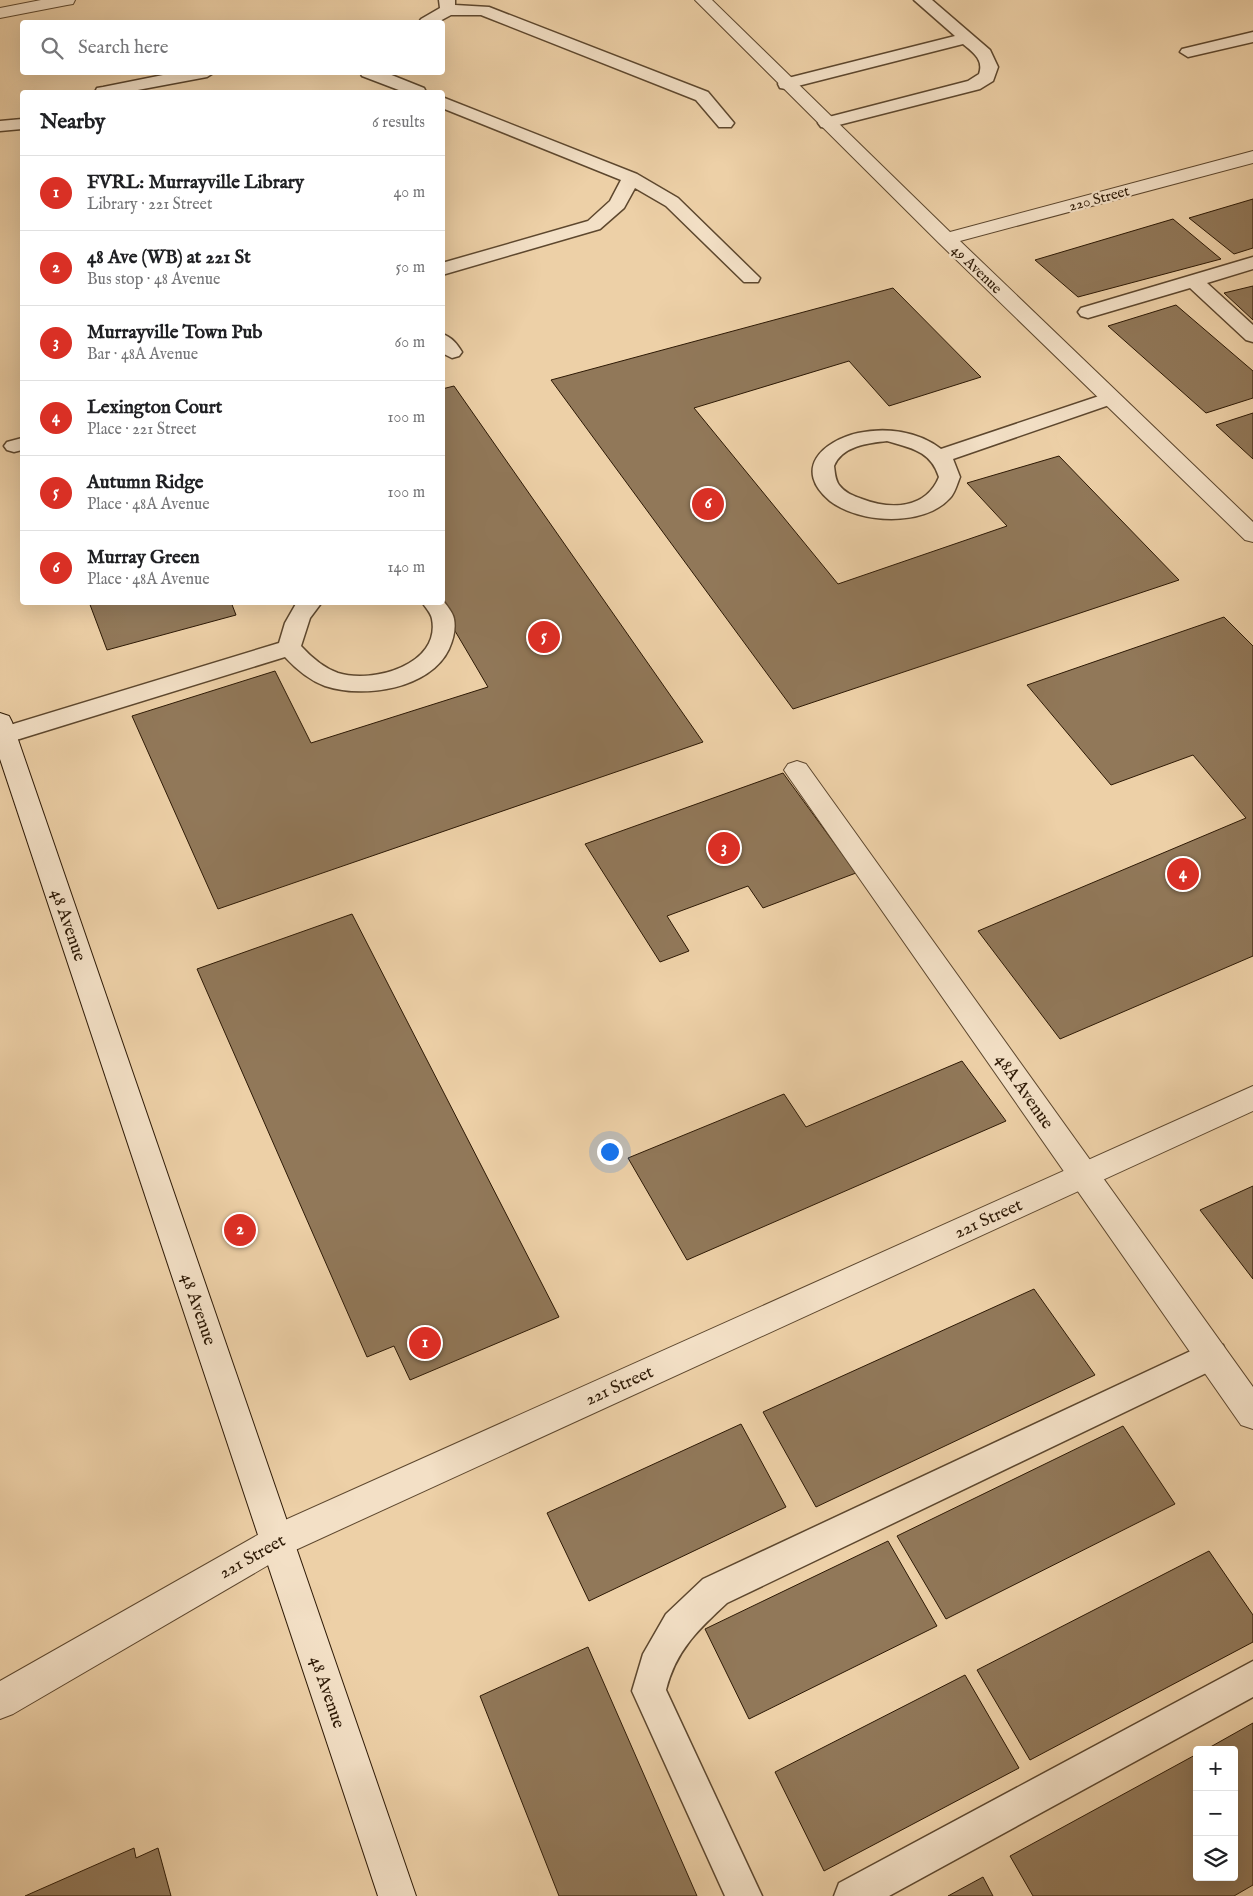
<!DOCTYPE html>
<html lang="en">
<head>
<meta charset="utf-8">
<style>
	body { margin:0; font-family:"IM FELL English",serif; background:#f6f6f6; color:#202124 }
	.controls { position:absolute; right:15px; bottom:15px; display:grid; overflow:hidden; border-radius:5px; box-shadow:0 5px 20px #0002 }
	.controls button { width:45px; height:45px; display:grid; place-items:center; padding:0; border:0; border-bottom:1px solid #e0e0e0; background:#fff; color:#202124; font:25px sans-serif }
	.you { position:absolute; left:609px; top:1151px; width:18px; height:18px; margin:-12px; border:4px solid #fff; border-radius:50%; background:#1a73e8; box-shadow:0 0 0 8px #1a73e833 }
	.badge { display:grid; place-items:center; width:32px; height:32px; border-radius:50%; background:#d93025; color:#fff; font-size:16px; font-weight:700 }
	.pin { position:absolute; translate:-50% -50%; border:2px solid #fff; box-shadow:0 1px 5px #0006 }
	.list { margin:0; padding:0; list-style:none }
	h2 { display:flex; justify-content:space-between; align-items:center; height:65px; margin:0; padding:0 20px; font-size:21px }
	h2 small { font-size:16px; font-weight:400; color:#757577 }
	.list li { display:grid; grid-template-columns:32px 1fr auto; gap:15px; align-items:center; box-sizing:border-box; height:75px; padding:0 20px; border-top:1px solid #e0e0e0 }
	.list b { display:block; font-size:19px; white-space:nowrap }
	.list p { margin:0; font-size:16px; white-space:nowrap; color:#757577 }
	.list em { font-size:16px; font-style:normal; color:#757577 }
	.icon { flex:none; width:28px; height:28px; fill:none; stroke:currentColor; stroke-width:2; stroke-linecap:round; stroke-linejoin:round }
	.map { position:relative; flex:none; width:1253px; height:1896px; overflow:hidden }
	.search { position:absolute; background:#fff; box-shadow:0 5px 20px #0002; left:20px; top:20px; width:425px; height:55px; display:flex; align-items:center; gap:12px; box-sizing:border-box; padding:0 18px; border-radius:5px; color:#757577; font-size:19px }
	.panel { position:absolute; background:#fff; box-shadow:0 5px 20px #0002; left:20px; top:90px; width:425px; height:515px; border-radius:5px }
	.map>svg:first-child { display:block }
	.building { fill:#917859; stroke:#2d1905 }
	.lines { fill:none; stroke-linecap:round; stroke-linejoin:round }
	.service-casing { stroke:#5d472e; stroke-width:3 }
	.minor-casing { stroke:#5d472e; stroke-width:2 }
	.tertiary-casing { stroke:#5d472e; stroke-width:2 }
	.secondary-casing { stroke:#2d1905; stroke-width:2 }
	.service { fill:#f3e0c6; fill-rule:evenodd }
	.minor { fill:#f3e0c6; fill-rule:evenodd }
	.tertiary { fill:#f3e0c6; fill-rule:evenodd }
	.secondary { fill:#f3e0c6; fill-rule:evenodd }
	.labels { text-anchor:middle; stroke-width:4.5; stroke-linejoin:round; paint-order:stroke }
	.far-street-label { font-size:15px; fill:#2d1905; stroke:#f3e0c6 }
	.street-label { font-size:18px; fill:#2d1905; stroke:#f3e0c6 }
</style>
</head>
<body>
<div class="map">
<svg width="1253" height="1896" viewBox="0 0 1253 1896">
	<rect width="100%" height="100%" fill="#edd0a7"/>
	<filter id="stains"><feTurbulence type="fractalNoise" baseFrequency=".004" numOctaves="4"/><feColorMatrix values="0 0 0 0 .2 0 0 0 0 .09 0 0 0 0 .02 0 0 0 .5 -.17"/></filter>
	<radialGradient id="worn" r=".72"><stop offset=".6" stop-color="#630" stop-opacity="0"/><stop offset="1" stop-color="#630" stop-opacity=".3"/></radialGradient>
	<path class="building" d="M1253 199V248L1234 254 1189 218Z
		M1173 219 1221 259 1078 297 1035 260Z
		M1253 286V320L1224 293Z
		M893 288 981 377 889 406 849 361 694 408 838 584 1007 526 967 483 1059 456 1179 580 793 709 551 380Z
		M1176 305 1253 371V398L1206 413 1108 326Z
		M454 386 703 742 218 909 132 716 275 671 311 743 488 687 438 602H442V389Z
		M1253 413V459L1216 425Z
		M89 602H231L236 615 107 650Z
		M1224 617 1253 646V956L1060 1039 978 931 1246 818 1193 755 1111 785 1027 685Z
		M783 773 856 873 763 908 748 886 667 916 689 951 660 962 585 844Z
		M352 914 559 1317 410 1380 394 1346 367 1357 197 969Z
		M962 1061 1006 1121 687 1260 628 1158 784 1094 806 1127Z
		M1253 1186V1279L1200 1210Z
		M1034 1289 1095 1375 816 1507 763 1412Z
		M741 1424 786 1507 589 1601 547 1513Z
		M1123 1426 1175 1504 946 1619 897 1536Z
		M888 1541 937 1626 749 1719 705 1629Z
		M1209 1551 1253 1615V1642L1030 1760 977 1670Z
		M588 1647 697 1896H559L480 1696Z
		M965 1675 1019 1768 824 1871 775 1772Z
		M1253 1723V1885L1234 1896H1033L1010 1856 1197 1754V1877H1234V1750H1205Z
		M134 1848 136 1858 158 1848 171 1896H25Z
		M983 1877 993 1896H948Z"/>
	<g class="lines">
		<g class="service-casing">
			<path id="service" d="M439 0H455V5L489 7 708 92 734 123 731 127H719L696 100 481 15H451L438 22H419L421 19 440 8Z
				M914 0H932L990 50 998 67 993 81 980 89 827 128 821 127 818 123 821 119 968 81 979 74C984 60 974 53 963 44L786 89 780 88 778 84 780 80 955 36Z
				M1253 32V42L1188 57 1180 52 1182 49Z
				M178 72H215L207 77 127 92H95L97 88 103 87Z
				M360 72H384L424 88 426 92H404L362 76Z
				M442 97 637 174 678 198 760 278 758 282H744L666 206 635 188 624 208 600 229 442 275V263L588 221 610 201 621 180 442 108Z
				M22 119V129L0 131V121Z
				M1253 257V269L1207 283 1253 325V342L1246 340 1190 288 1088 318 1081 316 1078 312 1081 308Z
				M442 334C452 337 457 344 462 352L459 356 452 358 442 353Z
				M1111 392 1118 394 1121 398 1118 402 953 459 960 477C957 484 955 493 950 498 924 527 860 524 830 501 792 469 823 441 858 433 886 427 918 431 941 449ZM887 441C911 448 931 451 939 477 926 509 891 510 862 499 854 496 845 493 839 485 835 479 835 473 834 466 842 446 868 443 887 441Z
				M22 438V450L14 452 7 450 4 446 7 442Z
				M442 599C446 605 453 612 454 619 456 630 453 640 449 649 430 689 364 699 325 686 309 680 296 669 285 657L13 741 5 743 0 742V728L279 643 285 623 297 602H322L310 618 301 646C311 657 324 668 338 673 372 684 441 665 432 619 431 613 425 607 422 602H442Z
				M1212 1341 1223 1345 1227 1355 1223 1365 727 1603C698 1630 676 1650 666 1690L762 1896H725L632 1691 643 1654 666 1614 703 1579Z
				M1253 1661V1697L889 1896H834L839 1883Z"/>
		</g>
		<g class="minor-casing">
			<path id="minor" d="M797 761 806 764 1253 1387V1429L1241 1425 788 776 784 770 788 764Z
				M277 1524 289 1529 294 1541 289 1553 13 1714 0 1719V1681Z"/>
		</g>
		<g class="tertiary-casing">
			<path id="tertiary" d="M41 0H75L73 4 67 5 0 18V8Z
				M695 0H712L950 232 1253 151V163L960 241 1253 522V542L1245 540 939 243Z
				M1253 1086V1111L289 1553 277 1558 265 1553 260 1541 265 1529Z"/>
		</g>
		<g class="secondary-casing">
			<path id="secondary" d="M0 713 9 716 12 722 416 1896H378L0 759Z"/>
		</g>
		<use href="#service" class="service"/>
		<use href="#minor" class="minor"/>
		<use href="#tertiary" class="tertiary"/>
		<use href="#secondary" class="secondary"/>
	</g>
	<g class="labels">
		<g class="far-street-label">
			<text transform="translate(1099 198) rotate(-15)" y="5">220 Street</text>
			<text transform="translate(977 269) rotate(44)" y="5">49 Avenue</text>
		</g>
		<g class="street-label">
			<text transform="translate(69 925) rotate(71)" y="6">48 Avenue</text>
			<text transform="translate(1025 1091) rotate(55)" y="6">48A Avenue</text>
			<text transform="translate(988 1218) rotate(-24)" y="6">221 Street</text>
			<text transform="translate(199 1309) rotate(71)" y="6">48 Avenue</text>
			<text transform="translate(619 1385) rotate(-24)" y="6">221 Street</text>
			<text transform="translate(252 1556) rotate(-29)" y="6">221 Street</text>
			<text transform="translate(328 1692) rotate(71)" y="6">48 Avenue</text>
		</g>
	</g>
	<rect width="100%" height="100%" filter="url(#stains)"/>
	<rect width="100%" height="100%" fill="url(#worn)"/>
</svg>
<div class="controls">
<button>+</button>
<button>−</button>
<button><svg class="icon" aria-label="layers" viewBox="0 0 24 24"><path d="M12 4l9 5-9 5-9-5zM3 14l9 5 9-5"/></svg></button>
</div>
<div class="you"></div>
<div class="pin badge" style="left:425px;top:1343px">1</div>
<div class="pin badge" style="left:240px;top:1230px">2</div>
<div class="pin badge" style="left:724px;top:848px">3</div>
<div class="pin badge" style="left:1183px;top:874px">4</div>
<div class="pin badge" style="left:544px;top:637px">5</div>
<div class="pin badge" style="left:708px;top:504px">6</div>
<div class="search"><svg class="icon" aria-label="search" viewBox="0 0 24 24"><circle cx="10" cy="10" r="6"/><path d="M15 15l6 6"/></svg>Search here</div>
<section class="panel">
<h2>Nearby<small>6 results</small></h2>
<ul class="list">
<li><span class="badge">1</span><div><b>FVRL: Murrayville Library</b><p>Library · 221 Street</p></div><em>40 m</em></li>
<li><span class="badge">2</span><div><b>48 Ave (WB) at 221 St</b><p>Bus stop · 48 Avenue</p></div><em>50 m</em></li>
<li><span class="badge">3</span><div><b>Murrayville Town Pub</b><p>Bar · 48A Avenue</p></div><em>60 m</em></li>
<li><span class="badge">4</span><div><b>Lexington Court</b><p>Place · 221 Street</p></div><em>100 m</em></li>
<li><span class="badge">5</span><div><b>Autumn Ridge</b><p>Place · 48A Avenue</p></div><em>100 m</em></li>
<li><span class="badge">6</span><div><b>Murray Green</b><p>Place · 48A Avenue</p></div><em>140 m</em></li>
</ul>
</section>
</div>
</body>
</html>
